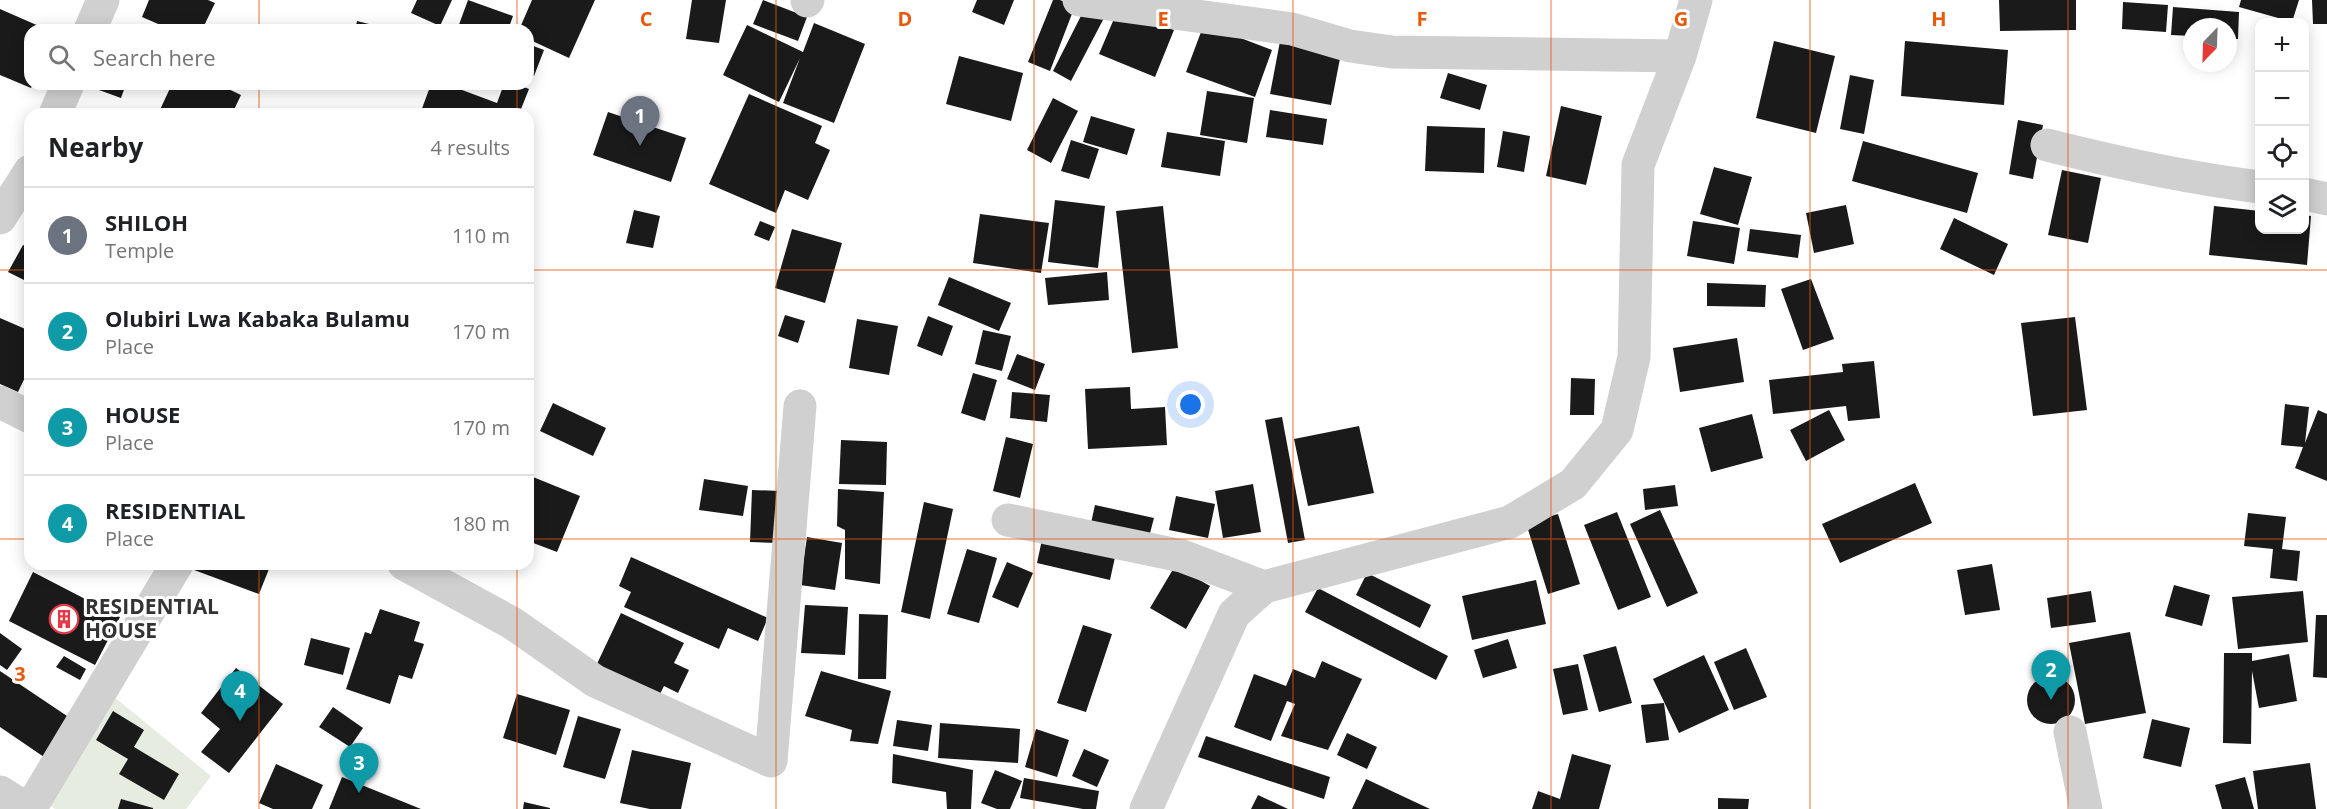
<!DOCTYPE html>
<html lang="en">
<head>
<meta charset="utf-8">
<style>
	body { margin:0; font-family:"Open Sans",sans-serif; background:#f2f2f2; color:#202124 }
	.controls { position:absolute; right:18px; top:18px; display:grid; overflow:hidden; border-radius:12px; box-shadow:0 3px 15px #0003 }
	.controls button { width:54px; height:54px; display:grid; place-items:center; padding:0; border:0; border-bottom:2px solid #e0e0e0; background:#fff; color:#202124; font:30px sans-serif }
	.compass { position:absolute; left:2183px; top:18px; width:54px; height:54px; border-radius:50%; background:#fff; box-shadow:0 3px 15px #0003; rotate:203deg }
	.you { position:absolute; left:1191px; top:405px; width:21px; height:21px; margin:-15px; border:4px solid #fff; border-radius:50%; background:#1a73e8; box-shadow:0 0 0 9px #1a73e833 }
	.badge { display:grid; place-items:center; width:39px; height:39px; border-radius:50%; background:#0f766e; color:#fff; font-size:20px; font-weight:700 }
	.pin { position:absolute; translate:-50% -50px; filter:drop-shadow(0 2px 3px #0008) }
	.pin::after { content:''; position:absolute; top:32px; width:21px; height:18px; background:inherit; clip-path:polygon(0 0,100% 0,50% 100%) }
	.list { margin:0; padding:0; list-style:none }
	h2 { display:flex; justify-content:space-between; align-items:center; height:78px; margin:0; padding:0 24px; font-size:26px }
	h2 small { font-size:20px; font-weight:400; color:#757577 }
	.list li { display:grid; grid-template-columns:39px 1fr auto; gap:18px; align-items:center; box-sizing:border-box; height:96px; padding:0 24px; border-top:2px solid #e0e0e0 }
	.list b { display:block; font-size:22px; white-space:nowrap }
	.list p { margin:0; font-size:20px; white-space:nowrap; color:#757577 }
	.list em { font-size:20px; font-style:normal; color:#757577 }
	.icon { flex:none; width:33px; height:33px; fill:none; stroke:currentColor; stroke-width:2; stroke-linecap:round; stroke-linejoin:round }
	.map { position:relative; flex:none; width:2327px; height:809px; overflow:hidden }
	.search { position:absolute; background:#fff; box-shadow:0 3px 15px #0003; left:24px; top:24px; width:510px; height:66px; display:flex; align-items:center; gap:15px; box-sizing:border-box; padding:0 21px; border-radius:18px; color:#757577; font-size:22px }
	.panel { position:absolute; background:#fff; box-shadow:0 3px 15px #0003; left:24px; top:108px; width:510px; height:462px; border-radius:18px }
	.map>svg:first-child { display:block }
	.green { fill:#e6ecdf }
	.building { fill:#1a1a1a }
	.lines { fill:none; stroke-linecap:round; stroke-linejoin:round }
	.minor { stroke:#d0d0d0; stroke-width:33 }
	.grid { fill:none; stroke:#e8590c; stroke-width:1.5; stroke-opacity:0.55 }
	.labels { text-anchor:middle; stroke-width:6; stroke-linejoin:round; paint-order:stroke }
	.poi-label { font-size:21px; font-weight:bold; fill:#333; stroke:#fff; text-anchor:start }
	.grid-label { font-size:20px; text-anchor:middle; font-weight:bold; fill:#e8590c; stroke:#fff; stroke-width:6; stroke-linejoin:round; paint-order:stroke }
</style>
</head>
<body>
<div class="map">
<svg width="2327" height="809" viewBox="0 0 2327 809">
	<rect width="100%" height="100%" fill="#fff"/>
	<path class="green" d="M114 697 211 776 186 809H55L45 802Z"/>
	<path class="building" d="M149 0H208L215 3 202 30H172L142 17Z
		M417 0H452L440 26 411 13Z
		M468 0 513 16 508 30H457Z
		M532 0H595L569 58 528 39V30H519Z
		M692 0H726L719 43 686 39Z
		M763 0 807 17 798 41 753 24Z
		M977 0H1014L1004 25 972 12Z
		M1053 0H1060L1075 6 1050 71 1028 62Z
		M1999 0H2076V30L2000 31Z
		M2241 0H2299L2292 22 2239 7Z
		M2312 0H2327V24H2313Z
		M2123 2 2168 5 2166 32 2122 29Z
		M1119 7 1174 30 1155 77 1099 54Z
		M2173 7 2239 12 2238 39H2228V27H2192V36L2171 35Z
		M1085 8 1104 18 1071 81 1053 71Z
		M0 9 48 30H30V84H33L31 88 0 75Z
		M357 21 389 29V30H355Z
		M814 23 865 44 834 123 783 103 800 58 779 102 723 75 747 25 803 52Z
		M1204 24 1272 50 1255 97 1186 72Z
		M1281 36 1342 48 1331 105 1270 94Z
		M1774 41 1835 56 1816 133 1756 118Z
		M1905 41 2008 50 2004 105 1901 96Z
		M528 44 544 50 534 76 528 74Z
		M959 56 1023 73 1011 121 946 104Z
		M1448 73 1487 85 1480 110 1440 98Z
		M1850 75 1874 80 1864 134 1840 129Z
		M101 84H126L121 98 99 90Z
		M172 84H218L241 95 232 114H158Z
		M431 84H446L497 103 504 84H516L529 89 519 114H420Z
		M1207 91 1254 98 1247 143 1200 135Z
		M749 94 822 126 815 143 830 150 808 200 785 190 776 213 709 184Z
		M1053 98 1078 111 1051 163 1027 150Z
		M1561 106 1602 116 1586 185 1546 176Z
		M1270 110 1327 119 1323 145 1266 137Z
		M608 112 686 138 671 182 593 155Z
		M1091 116 1135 129 1127 155 1083 142Z
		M2018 120 2043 125 2033 179 2009 174Z
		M1427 126 1485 128 1484 173 1425 171Z
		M1503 131 1530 136 1524 172 1497 167Z
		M1167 132 1225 141 1220 176 1161 167Z
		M1071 140 1099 149 1089 179 1061 171Z
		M1863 141 1978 173 1967 213 1852 181Z
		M1714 167 1752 177 1738 225 1700 214Z
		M2062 170 2101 178 2088 243 2048 235Z
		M1055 200 1105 206 1098 268 1048 262Z
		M1846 205 1854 244 1814 253 1806 213Z
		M1163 206 1178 348 1132 353 1116 211Z
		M2214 206 2260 211V230H2304V215L2311 216 2307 265 2209 255Z
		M634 210 660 216 653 248 626 243Z
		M980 214 1049 223 1041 273 973 263Z
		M1954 218 2008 244 1994 275 1940 249Z
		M760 221 775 227 769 241 754 235Z
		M1693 221 1740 228 1734 264 1687 256Z
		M792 229 842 243 825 303 775 288Z
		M1750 229 1801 235 1798 258 1747 251Z
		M23 245 30 248V283L8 272Z
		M1107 272 1109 300 1048 305 1045 278Z
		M949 277 1011 303 999 331 938 305Z
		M1811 279 1834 339 1803 350 1781 289Z
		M1707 283 1766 285 1765 307 1707 306Z
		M785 315 805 321 798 343 778 336Z
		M928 316 953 326 942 356 917 346Z
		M2075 317 2087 410 2033 416 2021 323Z
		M0 318 30 331V367L18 392 0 384Z
		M857 319 898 326 889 375 849 368Z
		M983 330 1011 336 1002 371 975 364Z
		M1737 338 1744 382 1680 392 1673 348Z
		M1017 354 1045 364 1035 390 1007 379Z
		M1874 361 1880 418 1848 421 1846 406 1773 414 1769 380 1843 372 1842 364Z
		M973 373 997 380 985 421 961 413Z
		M1571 378 1595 379 1594 415H1570Z
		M1130 387 1131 409 1165 407 1167 445 1088 449 1085 389Z
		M1012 392 1050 395 1047 422 1010 418Z
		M553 403 606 428 593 456 540 431Z
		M2285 404 2309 407 2305 443 2318 410 2327 414V481L2295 468 2303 447 2281 445Z
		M1829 410 1845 440 1806 461 1790 430Z
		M1752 414 1763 458 1711 472 1699 428Z
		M1282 417 1305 540 1288 543 1265 420Z
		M1359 426 1374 493 1308 506 1294 439Z
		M1006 437 1033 444 1020 498 993 491Z
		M841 440 887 442 886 485 839 484Z
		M528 475 580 496 557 552 528 541V533L532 524 528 523Z
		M704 479 748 486 743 516 699 510Z
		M1915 483 1932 523 1840 563 1822 524Z
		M1253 484 1261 532 1223 538 1215 491Z
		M1675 485 1678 506 1645 510 1643 489Z
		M838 489 884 492 880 584 845 579V530L837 526Z
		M752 490 781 491 778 543 750 542Z
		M1176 496 1215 504 1208 538 1169 530Z
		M924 502 953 509 930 619 901 612Z
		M1095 505 1154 518 1149 537 1091 523Z
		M1660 510 1698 593 1667 607 1630 524Z
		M1617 512 1651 597 1618 610 1584 525Z
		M2248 513 2286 517 2282 549 2300 551 2297 581 2270 578 2273 549 2244 546Z
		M1558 514 1580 584 1548 594 1526 523Z
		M1044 530 1117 548 1110 580 1037 563Z
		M807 537 842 543 835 590 800 585Z
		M967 549 997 558 979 623 947 614Z
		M631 557 768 618 758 641 728 628 719 649 624 607 631 592 619 586Z
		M1007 562 1033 573 1018 608 992 597Z
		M187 564H271L259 594 186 567Z
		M1992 564 2000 610 1965 615 1957 570Z
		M1175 566 1210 586 1186 629 1150 608Z
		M33 572 120 617 95 665 9 621Z
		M1367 573 1431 605 1420 628 1356 595Z
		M1536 580 1546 624 1472 640 1462 596Z
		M2174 585 2210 595 2202 626 2165 616Z
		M1318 588 1448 656 1436 680 1305 612Z
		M2091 591 2096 622 2051 628 2047 598Z
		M2303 591 2308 642 2238 649 2232 597Z
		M805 605 848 607 845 655 801 653Z
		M380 609 420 622 414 641 424 644 412 679 399 675 390 704 346 689 365 632 371 634Z
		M621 613 684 643 674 663 689 670 678 693 664 686 658 698 595 668Z
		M859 614 888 615 886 679H858Z
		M2316 615H2327V678L2313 677Z
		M1083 625 1112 634 1086 712 1057 703Z
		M2130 632 2146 713 2085 724 2069 643Z
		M0 633 22 649 7 670 0 665Z
		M311 638 350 648 343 675 304 665Z
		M1508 639 1517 668 1483 678 1474 650Z
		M1616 646 1632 703 1599 712 1583 655Z
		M1746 648 1767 697 1734 710 1714 662Z
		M2224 653H2252V661L2289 654 2297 701 2259 708 2252 671 2251 744 2223 743Z
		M1704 655 1729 710 1679 733 1653 679Z
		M64 656 86 669 80 680 56 667Z
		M1322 661 1362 679 1328 750 1281 736 1295 704 1287 701 1271 741 1234 727 1254 674 1286 686 1293 669 1315 678Z
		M1578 664 1588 710 1563 715 1553 669Z
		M236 668 283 704 229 773 201 752 220 729 201 713Z
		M0 671 70 718 44 757 0 727Z
		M821 671 891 691 878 744 850 741 852 730 805 716Z
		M2027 700a24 24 0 1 1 48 0a24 24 0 1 1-48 0Z
		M517 694 570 710 556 755 503 738Z
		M1664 703 1669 740 1646 743 1641 705Z
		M333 707 363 728 350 747 319 727Z
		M113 711 144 730 134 747 179 774 164 800 119 774 128 759 96 740Z
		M578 716 621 729 605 779 563 767Z
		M2152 719 2190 728 2181 767 2143 758Z
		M897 720 932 725 928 751 893 746Z
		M940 723 1020 729 1018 763 938 758Z
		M1036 729 1069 740 1057 777 1025 767Z
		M1347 733 1377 747 1367 769 1337 755Z
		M1206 736 1330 777 1324 799 1198 757Z
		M1084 749 1109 760 1097 787 1072 776Z
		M632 750 691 763 681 809H650L620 803Z
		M893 754 973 770 971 809H947L946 792 892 783Z
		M1572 754 1611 765 1599 809H1532L1538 791 1560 799Z
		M2310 763 2316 809H2258L2253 771Z
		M276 764 323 785 312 809H273L259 803Z
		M995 770 1022 781 1010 809H997L981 803Z
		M342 777 421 809H329Z
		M2245 777 2254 809H2222L2215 785Z
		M1024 778 1099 791 1096 809H1083L1020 798Z
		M1366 779 1430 809H1352Z
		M1258 795 1288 809H1251Z
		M1718 798 1749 799 1748 809H1718Z
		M121 799 153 808V809H118Z
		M524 802 550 808V809H523Z"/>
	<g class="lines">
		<path class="minor" d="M1079 0 1292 29 1350 46 1392 52 1680 56
			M807 1 808 0
			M90 30 103 0
			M55 114 68 84
			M2047 145C2118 163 2187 178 2260 187
			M2304 194 2327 199
			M0 218 30 171
			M0 402 30 417
			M1008 520 1182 556 1264 587
			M404 564 512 623 595 681 771 761 800 406
			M2070 732 2086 809
			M0 792 27 809
			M30 809 177 564
			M1146 809 1234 614 1264 587 1510 522 1573 484 1617 430 1634 357 1638 165 1680 56 1696 0"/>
	</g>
	<path class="grid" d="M259 0V30M517 0V30M776 0V809M1034 0V809M1293 0V809M1551 0V809M1810 0V809M2068 0V809M259 84V114M517 84V114M0 270H30M528 270H2327M0 539H30M528 539H2327M259 564V809M517 564V809"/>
	<defs>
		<g id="building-ring" transform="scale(1.5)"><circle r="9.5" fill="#fff" stroke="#e63946" stroke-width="1.5"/><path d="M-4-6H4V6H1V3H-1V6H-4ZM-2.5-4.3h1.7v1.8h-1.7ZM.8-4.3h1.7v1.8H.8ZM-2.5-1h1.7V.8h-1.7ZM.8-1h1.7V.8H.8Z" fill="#e63946"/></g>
	</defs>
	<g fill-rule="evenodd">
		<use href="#building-ring" x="64" y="619"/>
	</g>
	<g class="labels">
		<g class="poi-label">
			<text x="85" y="614">RESIDENTIAL<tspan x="85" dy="24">HOUSE</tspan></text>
		</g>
	</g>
	<g class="grid-label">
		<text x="646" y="26">C</text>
		<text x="905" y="26">D</text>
		<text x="1163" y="26">E</text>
		<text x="1422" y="26">F</text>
		<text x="1681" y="26">G</text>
		<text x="1939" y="26">H</text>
		<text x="20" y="681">3</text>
	</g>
</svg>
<div class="controls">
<button>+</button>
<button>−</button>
<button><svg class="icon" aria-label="locate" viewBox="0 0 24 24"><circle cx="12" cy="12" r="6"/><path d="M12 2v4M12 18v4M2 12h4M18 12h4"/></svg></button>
<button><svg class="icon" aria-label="layers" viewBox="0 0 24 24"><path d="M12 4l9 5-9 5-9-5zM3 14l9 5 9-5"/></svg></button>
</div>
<svg class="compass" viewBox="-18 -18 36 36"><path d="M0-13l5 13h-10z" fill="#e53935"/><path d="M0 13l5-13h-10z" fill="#757577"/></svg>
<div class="you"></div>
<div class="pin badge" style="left:640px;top:146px;background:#6b7280">1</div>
<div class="pin badge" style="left:2051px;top:700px;background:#0f9aa8">2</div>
<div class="pin badge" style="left:359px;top:793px;background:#0f9aa8">3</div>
<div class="pin badge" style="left:240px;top:721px;background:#0f9aa8">4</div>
<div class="search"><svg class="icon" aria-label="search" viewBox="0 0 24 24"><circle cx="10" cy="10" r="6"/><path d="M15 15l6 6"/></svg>Search here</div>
<section class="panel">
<h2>Nearby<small>4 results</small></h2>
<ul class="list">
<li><span class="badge" style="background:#6b7280">1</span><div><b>SHILOH</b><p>Temple</p></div><em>110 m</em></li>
<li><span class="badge" style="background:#0f9aa8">2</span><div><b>Olubiri Lwa Kabaka Bulamu</b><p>Place</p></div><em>170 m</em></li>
<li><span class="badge" style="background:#0f9aa8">3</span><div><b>HOUSE</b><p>Place</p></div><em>170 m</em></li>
<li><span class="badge" style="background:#0f9aa8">4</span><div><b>RESIDENTIAL</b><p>Place</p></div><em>180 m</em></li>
</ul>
</section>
</div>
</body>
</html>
